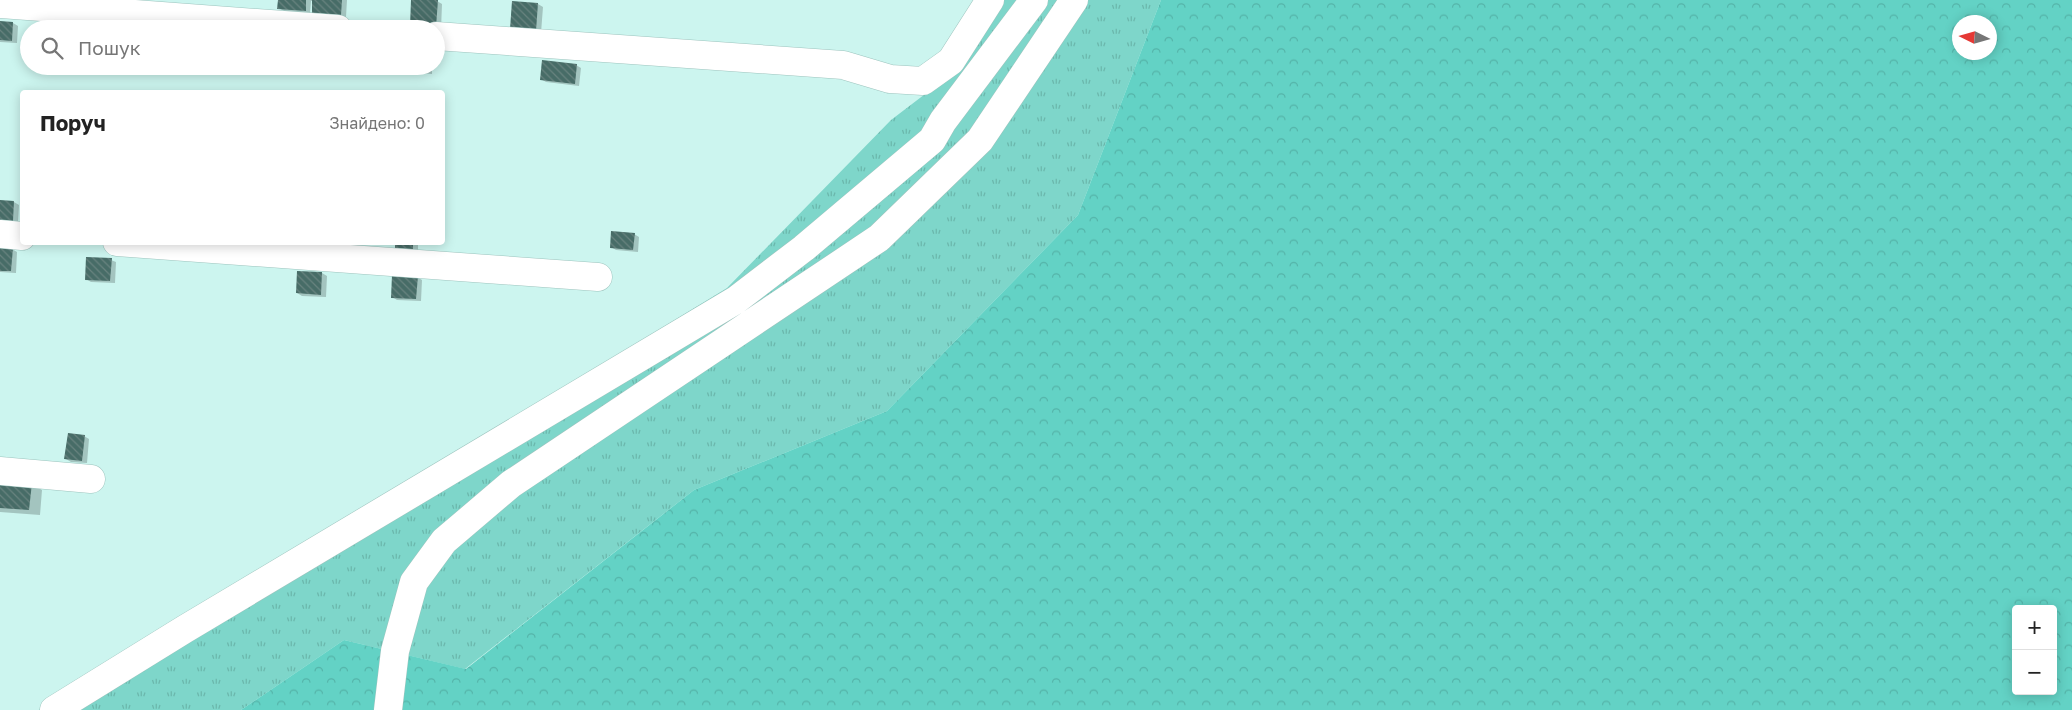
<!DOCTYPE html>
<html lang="uk">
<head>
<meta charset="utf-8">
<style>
	body { margin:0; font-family:"Golos Text",sans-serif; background:#f6f6f6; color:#222 }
	.controls { position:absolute; right:15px; bottom:15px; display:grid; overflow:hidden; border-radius:5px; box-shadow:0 2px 12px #0003 }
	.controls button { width:45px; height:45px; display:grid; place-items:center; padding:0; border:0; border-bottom:1px solid #e0e0e0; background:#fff; color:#222; font:25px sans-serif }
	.compass { position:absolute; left:1952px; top:15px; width:45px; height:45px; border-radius:50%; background:#fff; box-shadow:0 2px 12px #0003; rotate:275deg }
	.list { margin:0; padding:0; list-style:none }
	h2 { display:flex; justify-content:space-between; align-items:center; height:65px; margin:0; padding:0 20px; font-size:21px }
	h2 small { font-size:16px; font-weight:400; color:#767676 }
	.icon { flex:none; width:28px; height:28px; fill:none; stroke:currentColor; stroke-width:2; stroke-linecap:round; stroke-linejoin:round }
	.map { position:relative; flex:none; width:2072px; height:710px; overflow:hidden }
	.search { position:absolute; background:#fff; box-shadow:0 2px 12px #0003; left:20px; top:20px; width:425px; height:55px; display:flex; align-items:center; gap:12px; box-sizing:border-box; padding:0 18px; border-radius:28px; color:#767676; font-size:19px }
	.panel { position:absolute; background:#fff; box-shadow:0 2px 12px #0003; left:20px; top:90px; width:425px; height:155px; border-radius:5px }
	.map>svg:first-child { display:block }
	.grass { fill:url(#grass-tufts) }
	.forest { fill:url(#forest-crowns); fill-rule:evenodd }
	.shadow { fill:#0003 }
	.building { fill:url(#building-back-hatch) }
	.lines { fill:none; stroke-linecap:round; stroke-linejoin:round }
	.minor-casing { stroke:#9dc4be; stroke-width:29 }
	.minor { stroke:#fff; stroke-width:28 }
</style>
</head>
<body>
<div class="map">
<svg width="2072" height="710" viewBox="0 0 2072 710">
	<defs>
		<pattern id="grass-tufts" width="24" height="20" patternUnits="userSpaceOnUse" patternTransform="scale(1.25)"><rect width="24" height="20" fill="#7ed6ca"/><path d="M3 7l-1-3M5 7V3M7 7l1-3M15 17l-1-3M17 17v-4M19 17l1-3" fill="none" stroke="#6bb7ac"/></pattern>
		<pattern id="forest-crowns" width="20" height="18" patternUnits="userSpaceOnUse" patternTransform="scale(1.25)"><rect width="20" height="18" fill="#63d2c5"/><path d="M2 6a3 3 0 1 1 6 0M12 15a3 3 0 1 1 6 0" fill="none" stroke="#54b3a8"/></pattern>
		<pattern id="building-back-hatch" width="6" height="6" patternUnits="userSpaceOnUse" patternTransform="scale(1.25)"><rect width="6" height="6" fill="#476c67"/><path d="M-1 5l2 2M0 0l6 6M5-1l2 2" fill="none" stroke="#68837f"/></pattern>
	</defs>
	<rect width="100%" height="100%" fill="#ccf5ef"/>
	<path class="grass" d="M1001 0H1161L1078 215 887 411 694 490 465 669 344 640 241 710H39L727 288 891 120 958 69Z"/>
	<path class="forest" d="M1161 0H2072V710H241L344 640 466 669 694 490 887 411 1078 215ZM1960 22H1990V52H1960ZM2016 609H2053V691H2016Z"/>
	<path class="shadow" d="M279 0H347L346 17 318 16 313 13 314 1H311L310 13 284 11 279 8Z
		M413 0 437 1 442 4 441 30 416 28 411 25Z
		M538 4 543 7 541 33 512 28Z
		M0 22 13 23 18 26 17 43 0 42Z
		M576 65 581 68 579 86 546 82 541 79Z
		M403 66H432V74L408 72 403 69Z
		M0 202H14L19 205 18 223 0 222Z
		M634 234 639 237 638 252 616 250 611 247Z
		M396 242H418V251H401L396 248Z
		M0 249H12L17 252 16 273 0 272Z
		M111 260 116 262 115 283 91 282 86 279Z
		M322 273 327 276 326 297 302 296 297 293Z
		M417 277 422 280 421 301 397 300 392 297Z
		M84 436 89 439 87 463 71 462 66 459Z
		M0 481 31 484 42 490 40 515 0 512Z"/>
	<path class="building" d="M278 0H306V11L277 9Z
		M312 0H342L341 15 312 13Z
		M411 0H438L436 27 410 26Z
		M512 1 538 3 536 31 510 29Z
		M0 21 13 22 12 41 0 40Z
		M542 60 577 64 575 84 540 80Z
		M402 66H428L427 72 401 70Z
		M0 200 14 201 13 221H0Z
		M611 231 635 233 633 250 610 248Z
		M395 242H413V249L395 248Z
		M0 248H13L11 271H0Z
		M86 257 112 258 110 281 85 280Z
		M297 271 322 272 321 295 296 293Z
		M392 275 418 276 416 299 391 298Z
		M68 433 85 435 82 461 64 459Z
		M0 480 32 483 29 510 0 508Z"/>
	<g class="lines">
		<g class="minor-casing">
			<path id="minor" d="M0 4 338 29
				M436 36 843 65 890 79 923 81 951 61 990 0
				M0 234 22 236
				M117 242 598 277
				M0 471 91 479
				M54 710 185 629 736 300 804 248 932 140 943 121 1034 0
				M388 710 395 651 414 582 444 541 511 484 879 238 980 140 1074 0"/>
		</g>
		<use href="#minor" class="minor"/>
	</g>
</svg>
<div class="controls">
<button>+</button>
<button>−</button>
</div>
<svg class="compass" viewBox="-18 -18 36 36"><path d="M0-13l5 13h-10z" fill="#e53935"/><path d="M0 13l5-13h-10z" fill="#767676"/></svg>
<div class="search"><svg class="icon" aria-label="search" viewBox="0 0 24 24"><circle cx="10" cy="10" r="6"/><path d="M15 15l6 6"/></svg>Пошук</div>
<section class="panel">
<h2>Поруч<small>Знайдено: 0</small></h2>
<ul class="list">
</ul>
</section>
</div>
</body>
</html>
